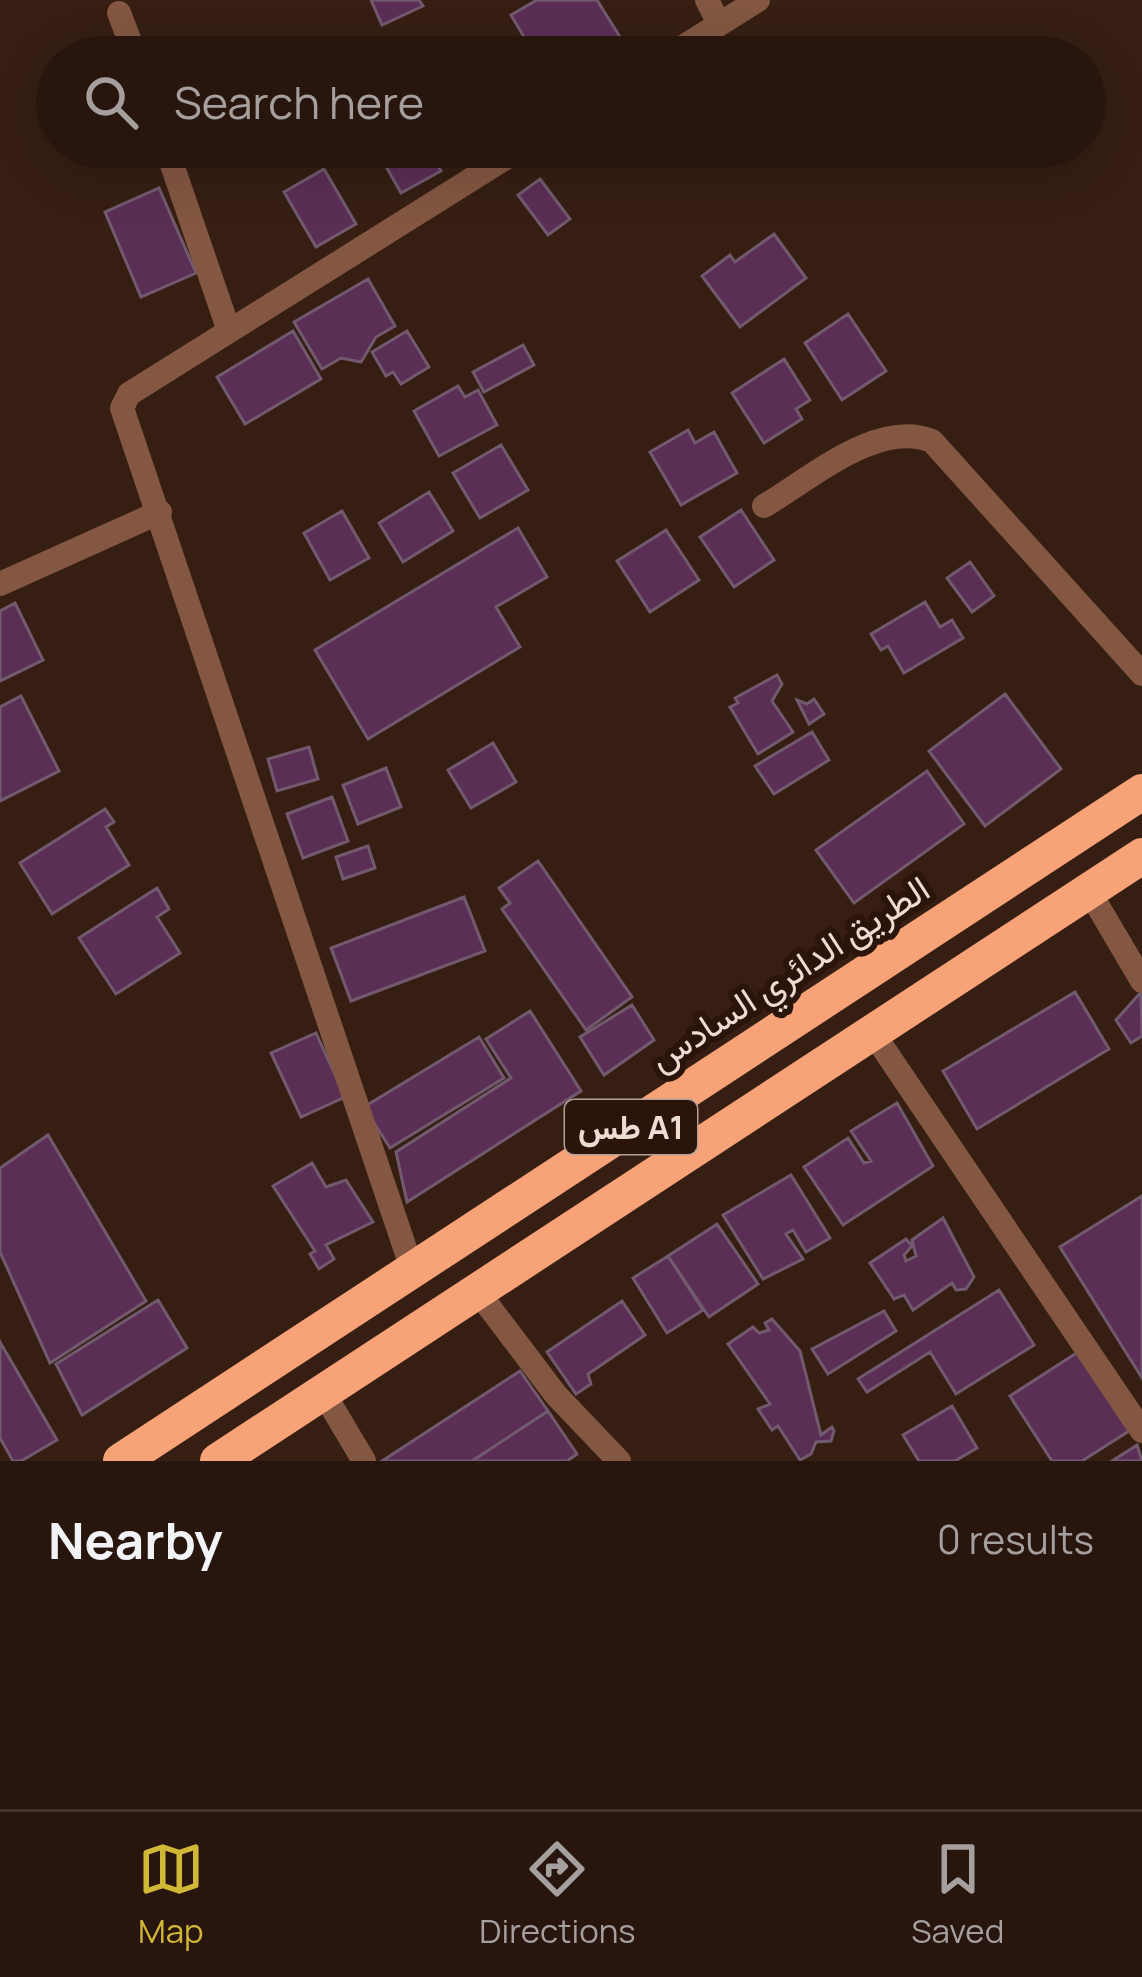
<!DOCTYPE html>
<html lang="en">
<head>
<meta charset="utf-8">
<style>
	body { margin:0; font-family:Manrope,Vazirmatn,sans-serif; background:#301f17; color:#f1f3f6 }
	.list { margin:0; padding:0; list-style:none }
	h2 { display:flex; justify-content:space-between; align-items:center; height:156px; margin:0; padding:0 48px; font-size:51px }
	h2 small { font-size:39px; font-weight:400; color:#a59f9e }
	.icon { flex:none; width:66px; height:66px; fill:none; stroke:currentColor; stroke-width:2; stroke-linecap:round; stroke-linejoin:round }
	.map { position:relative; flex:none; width:1142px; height:1461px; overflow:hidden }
	.search { position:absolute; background:#28160e; box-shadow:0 12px 48px #0002; left:36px; right:36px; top:36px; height:132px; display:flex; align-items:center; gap:30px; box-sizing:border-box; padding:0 42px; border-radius:66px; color:#a59f9e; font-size:45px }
	.sheet { height:348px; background:#28160e }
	nav { display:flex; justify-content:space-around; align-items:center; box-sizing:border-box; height:168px; border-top:3px solid #44352e; background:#28160e; font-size:33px; color:#a59f9e }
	nav a { display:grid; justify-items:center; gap:6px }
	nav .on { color:#d1b736 }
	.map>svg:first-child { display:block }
	.building { fill:#5b2e56; stroke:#715a6e; stroke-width:3 }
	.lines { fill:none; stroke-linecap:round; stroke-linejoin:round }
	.street { stroke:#835742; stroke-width:24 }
	.highway { stroke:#f8a278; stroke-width:36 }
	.labels { text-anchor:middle; stroke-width:12; stroke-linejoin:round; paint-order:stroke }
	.shield { fill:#2b140a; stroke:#b3a097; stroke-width:3 }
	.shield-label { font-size:33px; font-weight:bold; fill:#eddcd4 }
	.street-label { font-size:36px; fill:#eddcd4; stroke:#2b140a }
</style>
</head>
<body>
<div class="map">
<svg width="1142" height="1461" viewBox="0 0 1142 1461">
	<rect width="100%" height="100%" fill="#361e13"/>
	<path class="building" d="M371 0H419L423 6 382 25Z
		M537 0H597L625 45 598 57H536L511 15Z
		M117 45 122 57H84Z
		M375 147H427L441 171 401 193Z
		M324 169 356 224 316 247 284 192Z
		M540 179 570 219 548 235 518 195Z
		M159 188 196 273 141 297 105 212Z
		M774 234 806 278 740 327 702 276 730 255 735 262Z
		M368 279 395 326 376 337 361 362 341 358 322 369 294 322Z
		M848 314 886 371 842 400 805 343Z
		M293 331 321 379 245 424 217 377Z
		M407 331 429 367 401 384 393 372 386 376 372 352Z
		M523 345 534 365 484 392 473 372Z
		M784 359 810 400 796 409 802 419 764 443 732 393Z
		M458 386 465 397 478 390 497 425 439 456 414 411Z
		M688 430 695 443 714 432 737 473 681 505 650 452Z
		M501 445 528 490 480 518 453 473Z
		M429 492 453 531 403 562 379 523Z
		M741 510 774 560 734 587 700 537Z
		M342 511 369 558 330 580 304 533Z
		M518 528 547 577 496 607 520 647 368 739 315 650Z
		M666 530 699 580 650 612 617 561Z
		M970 562 994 596 972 612 947 578Z
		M925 602 940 627 952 620 963 638 904 673 888 646 881 650 871 634Z
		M15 603 43 660 0 681V611Z
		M777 675 782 684 772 701 793 732 758 754 730 707 738 703 735 698Z
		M1005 694 1061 769 985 826 929 751Z
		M21 696 59 771 0 801V707Z
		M814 699 824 714 809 724 797 700 807 704Z
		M812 732 829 760 774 794 755 766Z
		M493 743 516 782 471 808 448 770Z
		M309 747 318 779 277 791 268 759Z
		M386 768 401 807 358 824 343 785Z
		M927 771 964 824 854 903 816 850Z
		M332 797 348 841 303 858 287 814Z
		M105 809 114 822 106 827 129 865 52 914 20 863Z
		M368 846 375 868 343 879 336 857Z
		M538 861 632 997 586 1030 502 909 510 903 499 888Z
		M157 888 169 909 157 917 180 953 116 994 79 938Z
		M464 897 485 951 351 1001 331 948Z
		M1075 992 1109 1049 977 1129 943 1071Z
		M1141 992 1142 1036 1131 1043 1116 1020Z
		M632 1005 654 1040 604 1075 580 1037Z
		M530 1011 581 1091 407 1202 396 1152 511 1078 486 1039Z
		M316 1033 345 1097 301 1117 271 1053Z
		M479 1037 504 1078 390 1148 364 1107Z
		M897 1103 933 1166 843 1225 804 1167 848 1138 864 1163 871 1161 851 1131Z
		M48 1135 146 1301 50 1363 0 1252V1168Z
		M312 1163 326 1187 346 1180 373 1222 326 1245 334 1259 319 1269 310 1254 315 1251 273 1186Z
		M791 1175 830 1238 806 1252 793 1230 786 1234 803 1259 763 1279 723 1215Z
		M1142 1196V1378L1060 1247Z
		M943 1218 974 1277 966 1289 956 1290 952 1283 913 1310 904 1295 894 1299 870 1263 906 1239 912 1246 904 1255 906 1261 916 1256 912 1240Z
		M717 1224 758 1284 709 1317 668 1256Z
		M668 1256 703 1310 667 1333 633 1278Z
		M999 1290 1034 1345 956 1394 930 1352 867 1392 858 1379Z
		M158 1300 187 1348 82 1415 56 1364Z
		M622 1301 645 1335 588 1374 591 1384 576 1394 547 1352Z
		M884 1311 896 1331 828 1374 812 1349Z
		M772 1319 800 1351 821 1435 832 1427 834 1431 831 1441 816 1442 811 1454 800 1460 778 1426 772 1430 758 1409 770 1404 728 1344 753 1327 759 1333 769 1330 765 1323Z
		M0 1342 57 1440 21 1461H13L0 1438Z
		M1078 1352 1129 1431 1082 1461H1052L1010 1396Z
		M520 1371 548 1411 472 1461H382Z
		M952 1406 977 1448 955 1461H919L903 1435Z
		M548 1411 577 1454 567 1461H472Z
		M1137 1445 1142 1461H1112Z"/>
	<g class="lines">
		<path class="street" d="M707 0 719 24
			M119 13 136 57
			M667 57 758 0
			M166 147 229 331
			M764 506C810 479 878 419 932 441L1142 674
			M0 584 160 512
			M1089 891 1142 981
			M873 1033 1142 1431
			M411 1266 122 408 129 394 523 147
			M478 1292 556 1395 619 1461
			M323 1392 364 1461"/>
		<path class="highway" d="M121 1461 1142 792
			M218 1461 1142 856"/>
	</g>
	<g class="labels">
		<rect class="shield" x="565" y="1100" width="132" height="54" rx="9"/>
		<g class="shield-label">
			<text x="631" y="1139">طس A1</text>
		</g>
		<g class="street-label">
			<text transform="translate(789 973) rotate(-33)" y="13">الطريق الدائري السادس</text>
		</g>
	</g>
</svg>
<div class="search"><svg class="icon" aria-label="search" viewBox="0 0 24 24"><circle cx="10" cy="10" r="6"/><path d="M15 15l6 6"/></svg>Search here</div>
</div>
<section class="sheet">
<h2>Nearby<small>0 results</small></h2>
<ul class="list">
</ul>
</section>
<nav>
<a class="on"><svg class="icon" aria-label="map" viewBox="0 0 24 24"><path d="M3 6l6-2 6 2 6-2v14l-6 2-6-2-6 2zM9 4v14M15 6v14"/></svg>Map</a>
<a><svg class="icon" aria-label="directions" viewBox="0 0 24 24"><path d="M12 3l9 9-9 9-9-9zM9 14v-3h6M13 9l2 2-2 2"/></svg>Directions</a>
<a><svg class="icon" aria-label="saved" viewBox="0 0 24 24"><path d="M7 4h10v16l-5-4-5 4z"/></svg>Saved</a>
</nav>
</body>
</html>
